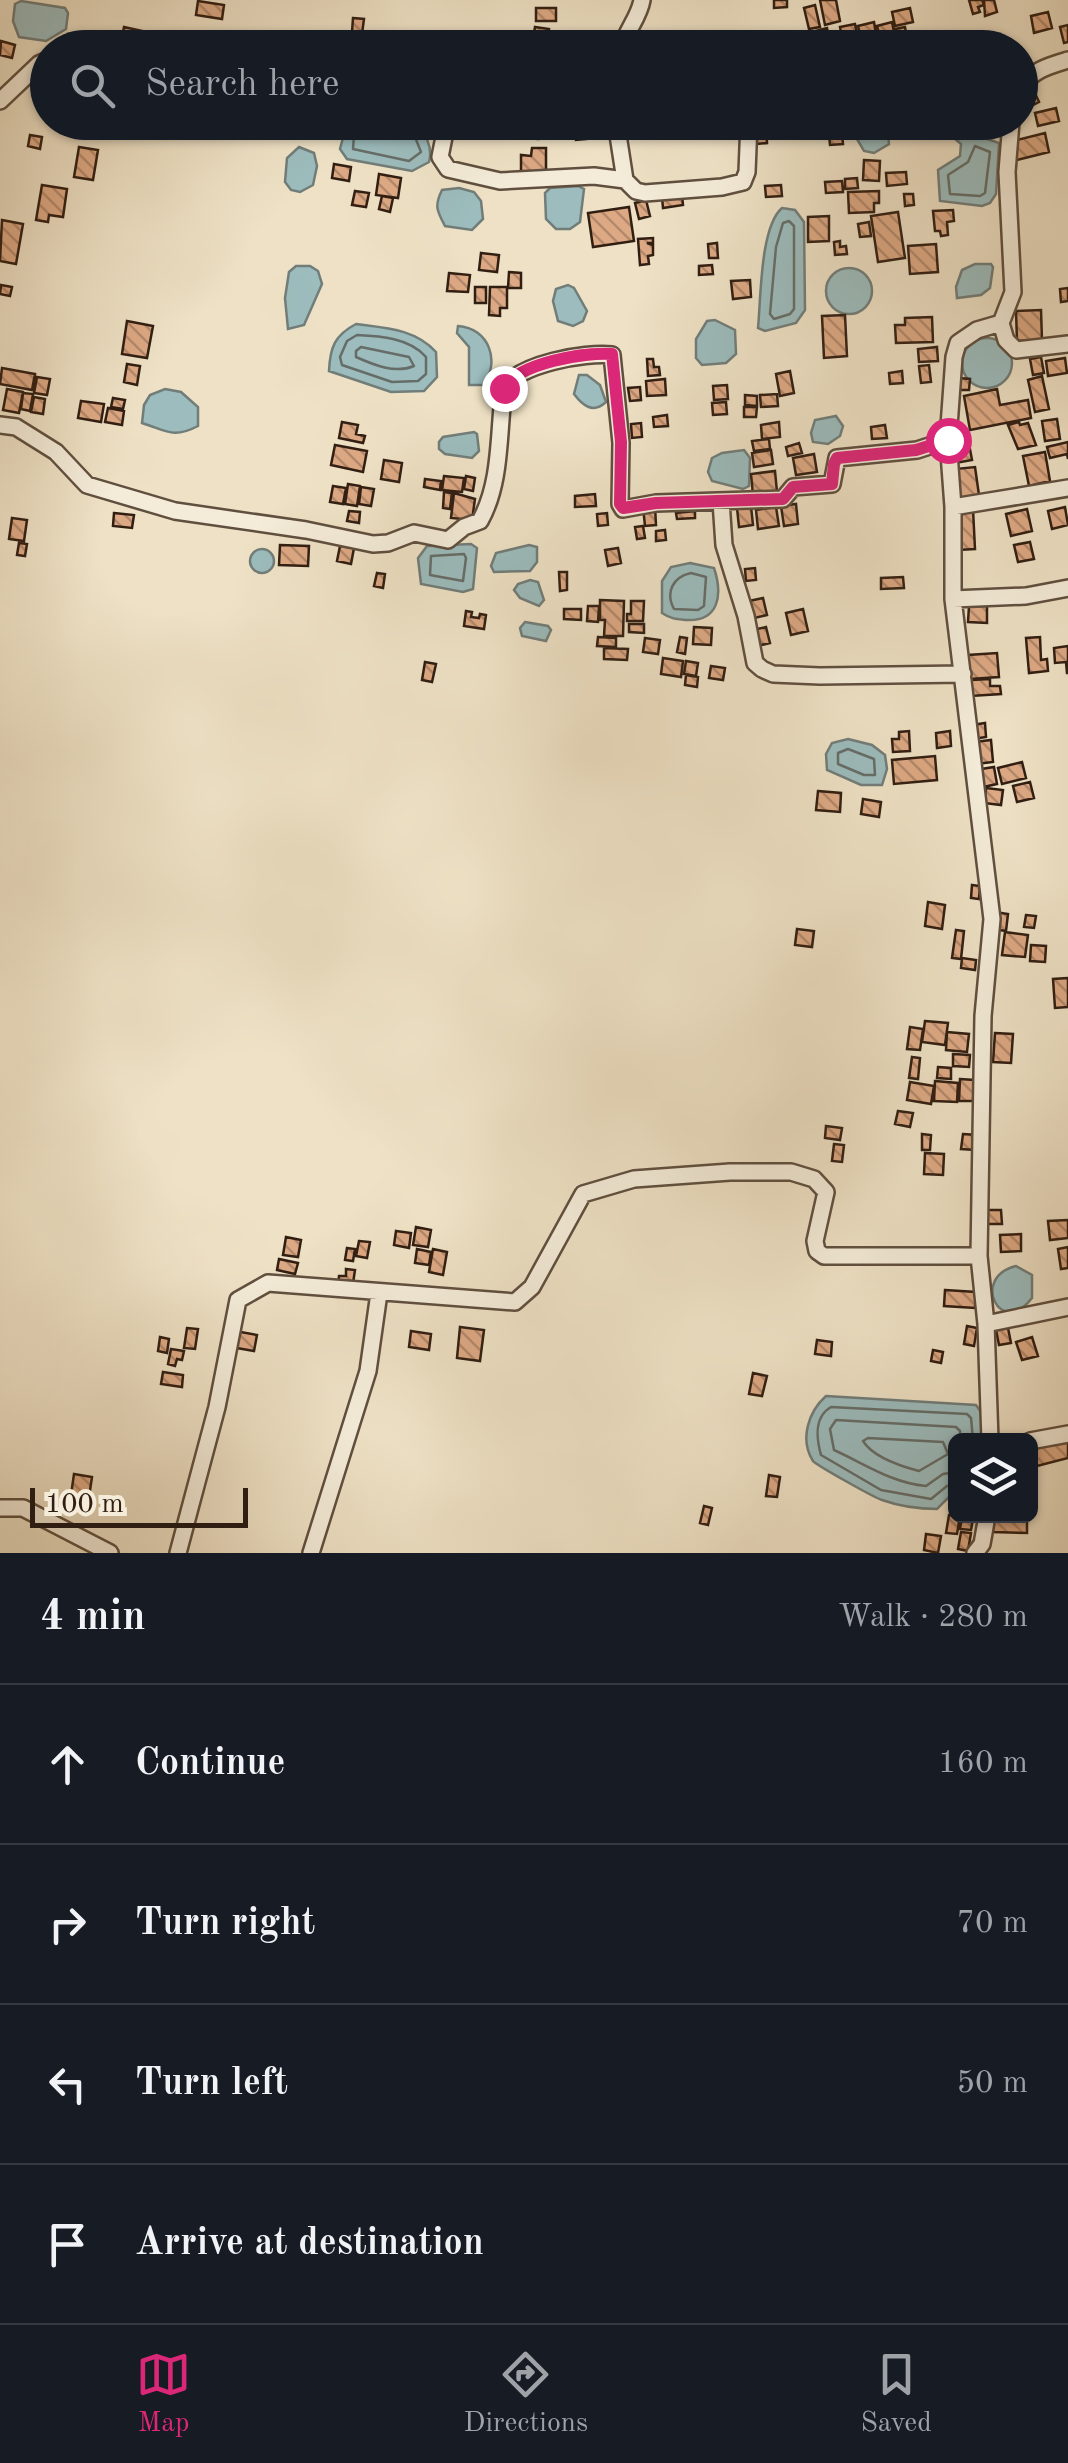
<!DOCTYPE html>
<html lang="en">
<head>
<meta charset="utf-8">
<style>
	body { margin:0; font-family:"Old Standard TT",serif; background:#20242c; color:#f1f3f6 }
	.controls { position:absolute; right:30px; bottom:30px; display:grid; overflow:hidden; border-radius:15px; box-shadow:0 2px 8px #0004 }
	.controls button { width:90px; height:90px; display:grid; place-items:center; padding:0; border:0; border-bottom:2px solid #363941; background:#171b24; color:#f1f3f6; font:50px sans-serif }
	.scale { position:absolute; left:30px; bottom:25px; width:218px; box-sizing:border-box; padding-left:10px; border:5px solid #311e12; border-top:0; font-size:28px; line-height:35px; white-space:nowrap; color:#311e12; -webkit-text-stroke:8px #f4ecd9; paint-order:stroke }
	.stop { position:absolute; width:30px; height:30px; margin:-22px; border:8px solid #db2777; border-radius:50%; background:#fff }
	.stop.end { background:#db2777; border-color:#fff; box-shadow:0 2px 10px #0008 }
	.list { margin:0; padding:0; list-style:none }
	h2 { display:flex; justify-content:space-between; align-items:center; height:130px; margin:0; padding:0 40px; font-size:42px }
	h2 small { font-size:32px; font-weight:400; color:#9ea1a6 }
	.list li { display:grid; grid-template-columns:65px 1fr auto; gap:30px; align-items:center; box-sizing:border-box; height:160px; padding:0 40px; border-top:2px solid #363941 }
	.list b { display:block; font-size:38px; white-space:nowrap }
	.list em { font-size:32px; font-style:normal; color:#9ea1a6 }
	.icon { flex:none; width:55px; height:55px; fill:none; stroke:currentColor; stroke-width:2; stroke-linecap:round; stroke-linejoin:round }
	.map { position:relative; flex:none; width:1068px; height:1553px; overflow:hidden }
	.search { position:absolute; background:#171b24; box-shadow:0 2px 8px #0004; left:30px; right:30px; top:30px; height:110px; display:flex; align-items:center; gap:25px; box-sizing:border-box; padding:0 35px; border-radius:55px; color:#9ea1a6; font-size:38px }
	.sheet { height:770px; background:#171b24 }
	nav { display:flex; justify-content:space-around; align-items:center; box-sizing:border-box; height:140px; border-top:2px solid #363941; background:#171b24; font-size:28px; color:#9ea1a6 }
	nav a { display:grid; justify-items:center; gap:5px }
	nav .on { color:#db2777 }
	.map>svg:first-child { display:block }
	.water { fill:#9cbcbd; stroke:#717d79; stroke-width:2.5 }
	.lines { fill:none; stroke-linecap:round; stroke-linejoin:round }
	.shore { stroke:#666d68; stroke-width:2.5 }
	.building { fill:url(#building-back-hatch); stroke:#311e12; stroke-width:2.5 }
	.street-casing { stroke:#604f3f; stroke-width:20 }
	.street { stroke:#f4ecd9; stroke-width:15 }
	.route { stroke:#db2777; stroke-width:12 }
</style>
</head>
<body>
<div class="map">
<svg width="1068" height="1553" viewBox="0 0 1068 1553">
	<defs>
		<pattern id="building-back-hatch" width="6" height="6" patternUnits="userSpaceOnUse" patternTransform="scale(2.5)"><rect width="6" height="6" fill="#dda984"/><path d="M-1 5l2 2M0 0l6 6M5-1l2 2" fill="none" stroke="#b4896b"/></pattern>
	</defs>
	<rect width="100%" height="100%" fill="#eee1c5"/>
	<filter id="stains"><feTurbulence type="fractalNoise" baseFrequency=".002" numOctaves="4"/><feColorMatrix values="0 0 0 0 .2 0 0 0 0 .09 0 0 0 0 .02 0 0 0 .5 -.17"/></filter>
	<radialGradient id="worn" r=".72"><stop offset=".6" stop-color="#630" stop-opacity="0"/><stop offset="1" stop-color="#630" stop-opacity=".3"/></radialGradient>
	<path class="water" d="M21 1 65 8 68 13 66 29 46 41 19 37 13 21 15 4Z
		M414 123C426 133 433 147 429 162L412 171 347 159 340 149 347 123Z
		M944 123H981L982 137 999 143 996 194 990 203 982 206 940 201 938 170 960 156 961 144 945 130Z
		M863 130 888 133 889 144 874 153 864 151 857 139 858 133Z
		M299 147 314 153 317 166 313 185 300 192 291 190 285 182 287 158Z
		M578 186 584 189 580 222 570 229H556L546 219 545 193 550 188Z
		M459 188 474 192 481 201 483 219 472 230 445 226C437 211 434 206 442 190Z
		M782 208 795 210 804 222 805 310 796 323 765 331 758 328C761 298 760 227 782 208Z
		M975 264H991L993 267 990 288 981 295 957 298 956 287 962 270Z
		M296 266H310L318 271 322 284 304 325 288 329 285 298 289 272Z
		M826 291a23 23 0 1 1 46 0a23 23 0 1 1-46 0Z
		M568 285 574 288 587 311 583 321 573 326 558 321 553 301 556 289Z
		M715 320 735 330 736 354 726 363 702 365 696 358V339L707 321Z
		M356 324C386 328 415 329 436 352L437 377 424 391 391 392 329 371C330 347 335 335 356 324Z
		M458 326C489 328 501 362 483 385H469V347L457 333Z
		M962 363a25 25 0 1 1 50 0a25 25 0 1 1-50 0Z
		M579 375H587L600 385 606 402C593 414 583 406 574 394Z
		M165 389 181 392 198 407V426C173 439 167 431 142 423L144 405 150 395Z
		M836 416 843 426 840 436 828 444 813 442 811 433 815 420Z
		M474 432 477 434 479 451 472 458 445 454 439 449V442L443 437Z
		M744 450 750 458 749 486 743 489 712 481 708 472 712 458 722 453Z
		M471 544 477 548 473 589 463 592 421 584 418 558 427 546Z
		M529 545 537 547V562L530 571 494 572 491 566 496 553Z
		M250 561a12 12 0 1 1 24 0a12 12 0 1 1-24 0Z
		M690 563 714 568C723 595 719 622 686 620 676 619 671 619 662 613V581L671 567Z
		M530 580 538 582 544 600 539 606 520 598 514 590 518 584Z
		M525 622 548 626 551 630 546 641 522 636 520 628Z
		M848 739 872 745 885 755 887 769 882 785H861L827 770 826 754 832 743Z
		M1016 1266 1032 1275V1298C1000 1339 970 1277 1016 1266Z
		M826 1396 976 1405 981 1412 983 1440H956L955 1491 937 1509C918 1509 899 1506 882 1500 875 1498 816 1465 813 1461 799 1439 809 1411 826 1396Z"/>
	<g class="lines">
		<path class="shore" d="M355 122 353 149 409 161 421 152 409 122
			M975 146 990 152 985 193 980 196 950 194 948 175 968 162Z
			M789 221 794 226V309L790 314 774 319 770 314 776 247 783 223Z
			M357 335C380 336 410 338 426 357V374L418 381 392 382 342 365 340 357 347 341Z
			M361 347 409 357 414 366C395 374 374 365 356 357V351Z
			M464 554 466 558 463 581 430 575 431 556Z
			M691 573 706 577 704 606 698 610 674 609C665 592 673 577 691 573Z
			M848 749 874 759 875 775H864L838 764V753Z
			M868 1438 943 1442 948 1454 919 1471C900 1466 873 1457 863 1441Z
			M956 1472 943 1474 926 1486C892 1483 865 1464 834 1450L830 1429 836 1420 956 1427 960 1431V1440
			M956 1485 947 1486 931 1499 881 1490 821 1455C816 1437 814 1417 831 1407L967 1414 971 1418 973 1440"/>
	</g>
	<path class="building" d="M774 0H787V7L774 8Z
		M820 0H836L840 21 825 25Z
		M969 0H982L984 5 978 7 980 12 973 14Z
		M984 0H994L997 12 985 16Z
		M198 1 224 5 222 19 196 15Z
		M815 5 820 27 809 29 804 8Z
		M536 8H556V21H536Z
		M910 8 913 22 895 26 892 12Z
		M1048 12 1052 28 1034 33 1031 16Z
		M353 18 364 19 362 34 352 32Z
		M874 22 877 40 862 43 858 26Z
		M892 22 896 42 882 45 877 26Z
		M855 24 859 44 844 47 840 27Z
		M1068 25V42L1064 43 1060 27Z
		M124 27 142 31 139 48H120Z
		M535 27 549 29 547 41 533 39Z
		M905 27 907 39 898 41 895 29Z
		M827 28 831 48H815L812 32Z
		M1 41 15 45 12 58 0 55Z
		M1033 89 1039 102 1027 108 1020 95Z
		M1056 108 1059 121 1038 126 1035 113Z
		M575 122H606L607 137 576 140Z
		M841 122 843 144 830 145 828 123Z
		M983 122H999V136H983Z
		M522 124H538V139L522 138Z
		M766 124 767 143 757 144 755 125Z
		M1045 133 1049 152 1017 160 1013 141Z
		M30 135 42 137 40 149 28 146Z
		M79 147 98 150 93 180 74 177Z
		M532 148H546V174L521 173V155L531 156Z
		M864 160 880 161 879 181 863 180Z
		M334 164 351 167 349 181 332 178Z
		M906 172 907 184 887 186 886 173Z
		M379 174 401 178 398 198 376 195Z
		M857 178 858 188 845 189V179Z
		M842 181 843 192 826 193 825 182Z
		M42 185 67 189 63 217 49 215 48 222 36 220Z
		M781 185 782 196 766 197 765 186Z
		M355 191 369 193 366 207 352 205Z
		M879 191V203H874V212L849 213 848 192Z
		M904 194H913L914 205 905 206Z
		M682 195 683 205 663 208 662 197Z
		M382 196 393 198 390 212 379 209Z
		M646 200 650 216 639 219 635 203Z
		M629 207 634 241 593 247 588 213Z
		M953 210 954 221 947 222 948 235 941 236 940 231H935L933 211Z
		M898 212 905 258 878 262 871 216Z
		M829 216V241L808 242V217Z
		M2 220 23 224 16 264 0 261Z
		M869 222 871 236 860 237 858 224Z
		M653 238V243H647L653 245V255L648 256 649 264 640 265 638 239Z
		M840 241V247L846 246 847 254 835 255 834 242Z
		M717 243 718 258H709L708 244Z
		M936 244 938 272 910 274 908 246Z
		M481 253 499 255 497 272 479 270Z
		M712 265 713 274 699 275V266Z
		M509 272 521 273V288H508Z
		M449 273 470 275 468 292 447 291Z
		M750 280 751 297 733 299 731 281Z
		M1 285 12 287 10 296 0 294Z
		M475 287H486V303H475Z
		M490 287H507V308H500V316L489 315Z
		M1068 288V301L1061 302 1060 289Z
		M1041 310 1042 340 1017 341 1016 311Z
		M845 315 847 356 824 358 822 316Z
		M932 317 933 342 896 343 895 325H905V318Z
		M127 321 153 326 147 358 122 354Z
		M937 347 938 361 919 362 918 349Z
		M1041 357 1044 373 1033 375 1030 359Z
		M1065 358 1067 373 1048 376 1046 361Z
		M647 359H653L654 367H659L660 375 648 376Z
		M127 364 140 366 137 385 124 382Z
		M929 365 931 382 921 383 919 366Z
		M2 368 35 374 32 390 0 384Z
		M790 371 794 393 780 396 776 374Z
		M902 371 903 383 890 384 889 373Z
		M1042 376 1049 409 1035 412 1028 380Z
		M37 377 50 379 47 395 34 393Z
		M959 378 970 379 969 390H959Z
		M665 379 666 395 647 396 646 381Z
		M727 385 728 399 714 400 713 386Z
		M640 387 641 400 630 401 628 388Z
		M7 389 23 392 19 413 3 410Z
		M997 389 1000 405 1028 400 1031 418 970 430 964 396Z
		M23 393 33 394 30 411 21 409Z
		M777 394 778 406 761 407 760 395Z
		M745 395 757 396V406L745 405Z
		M34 397 45 399 43 414 31 412Z
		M113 398 125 400 123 409 111 407Z
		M81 401 104 404 101 422 78 418Z
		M726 402 727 414 713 415 712 403Z
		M744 407H757L756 417H744Z
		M108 408 124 411 122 425 105 422Z
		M667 415 668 426 654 427 653 417Z
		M1057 419 1060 439 1045 441 1042 421Z
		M342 422 358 425 356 434 365 436 363 443 339 438Z
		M779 422 780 437 762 439 761 425Z
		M1019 422 1020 425 1028 423 1036 445 1018 449 1008 425Z
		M641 423 642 437 632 438 631 424Z
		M885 425 887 438 872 439 871 427Z
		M769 439 770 449 754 451 752 441Z
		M1068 442V459L1067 454 1050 458 1047 447Z
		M799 443 802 453 788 456 786 447Z
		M969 444 972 460 955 463 952 447Z
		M335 445 367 451 363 472 331 465Z
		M771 450 773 464 754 467 752 453Z
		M1045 452 1050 481 1029 486 1023 456Z
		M814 454 817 472 796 475 793 458Z
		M384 460 402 463 399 482 381 479Z
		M975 467 979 495 958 498 955 469Z
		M775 471 777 492 753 495 751 474Z
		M444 476 464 478 462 492 442 490Z
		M466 476 475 478 473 491 464 489Z
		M425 479 441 481 440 490 424 487Z
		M348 484 360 486 357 506 345 504Z
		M333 486 346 488 343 504 330 502Z
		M361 487 374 489 371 506 359 504Z
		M444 492 452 493 450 509 443 508Z
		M454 493 475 499 472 520 451 518Z
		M595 494 596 506 575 507V496Z
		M796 504 798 524 784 526 781 506Z
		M655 506 656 525 645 526 643 507Z
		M751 506 753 525 739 527 737 508Z
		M776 507 779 526 758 529 756 510Z
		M1065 507 1068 525 1052 529 1048 511Z
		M973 509 975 549 958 550 956 510Z
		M1027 509 1032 531 1011 536 1006 514Z
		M349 511 360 512 359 523 347 521Z
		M695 511V518L677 519 676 513Z
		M114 513 134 515 132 528 113 526Z
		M607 513 608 525 598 526 597 514Z
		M12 518 27 520 24 541 9 539Z
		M643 526 645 538 637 539 635 527Z
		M665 530 666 540 656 541V531Z
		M1030 542 1034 559 1018 562 1014 545Z
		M19 543 27 544 25 556 17 555Z
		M280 545 309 546 308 566 279 565Z
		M340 546 354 548 351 564 337 561Z
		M618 548 621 563 608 566 605 550Z
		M755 568 756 580 746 581 745 569Z
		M559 572H567V590L560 591Z
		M377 573 385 574 383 588 374 586Z
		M903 577 904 588 881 589V578Z
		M763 598 767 615 754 618 749 601Z
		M600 600 624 601 623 636H604L605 620H600Z
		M631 601H644L643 621H627V614H631Z
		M588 606H599L598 622 587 621Z
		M969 606H987V623L968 622Z
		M564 609H581V620L564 619Z
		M803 609 808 631 791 635 786 613Z
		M466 611 472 612 471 617 479 618 480 614 486 615 484 629 464 626Z
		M629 624H644V633L629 632Z
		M694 627 712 628 711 645 693 644Z
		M766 627 770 643 757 646 753 630Z
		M598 637 616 638V647L597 646Z
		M680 637 687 638 685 654 677 652Z
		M1040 637 1041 660 1047 659 1048 671 1029 673 1026 638Z
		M645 638 660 640 658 654 643 652Z
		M1068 646V673H1067L1066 662 1055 663 1054 648Z
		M604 648 628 649 627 660 604 659Z
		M997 653 999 677 970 679 968 655Z
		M663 658 683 661 681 677 661 674Z
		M686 661 698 663 696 676 684 674Z
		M425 662 436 664 432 682 422 680Z
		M711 666 725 668 723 680 709 678Z
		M686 675 698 677 697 687 685 685Z
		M990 679V686H1000L1001 694 971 696V680Z
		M985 723 986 737 973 739 972 725Z
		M909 731 910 751 893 752 892 739H899V732Z
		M950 731 951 746 937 748 936 733Z
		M991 740 993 762 976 764 974 742Z
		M935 756 937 780 894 784 892 760Z
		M1022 762 1026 778 1002 784 998 768Z
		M994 767 997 784 979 788 975 770Z
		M1030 782 1034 798 1017 802 1013 786Z
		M986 788 1003 790 1001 805 984 803Z
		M818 791 841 793 840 812 816 810Z
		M863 799 881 802 879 817 861 814Z
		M972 885 980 886 979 899 971 898Z
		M928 902 945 905 942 929 925 926Z
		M995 912 1008 914 1006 931 993 929Z
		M1026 915 1036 916 1034 928 1024 927Z
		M797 929 814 931 812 947 795 945Z
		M956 930 964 931 961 959 952 958Z
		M1005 932 1028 935 1025 957 1002 955Z
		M1031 945 1046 946 1045 962 1030 961Z
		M962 958 976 960 975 970 961 968Z
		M1068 978V1007L1055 1008 1053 979Z
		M925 1021 948 1023 945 1045 922 1042Z
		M910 1027 923 1029 920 1050 907 1049Z
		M947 1032 969 1034 967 1052 946 1050Z
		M995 1033 1013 1034 1011 1063 993 1062Z
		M953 1054 970 1055 969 1067 953 1066Z
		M912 1057 920 1058 918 1079 909 1078Z
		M938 1067 951 1068V1079L937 1078Z
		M960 1079 974 1080 973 1101H959Z
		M935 1081 958 1083 957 1102 934 1101Z
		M910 1082 934 1086 931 1104 907 1100Z
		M898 1111 913 1113 910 1127 895 1124Z
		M826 1126 842 1128 840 1140 825 1138Z
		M922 1134 931 1135 930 1150H922Z
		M963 1134 977 1135 975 1150 961 1149Z
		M834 1144 844 1145 842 1162 832 1161Z
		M925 1153 944 1154 943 1175 924 1174Z
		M986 1210H1001L1002 1224H987Z
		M1068 1220V1238L1050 1240 1048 1221Z
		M416 1227 431 1230 428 1247 413 1245Z
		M396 1231 411 1233 409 1248 394 1245Z
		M1021 1234V1251L1001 1252 1000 1235Z
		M286 1237 301 1240 298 1257 283 1255Z
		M359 1241 370 1242 367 1258 356 1256Z
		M1068 1247V1268L1061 1269 1058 1249Z
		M347 1248 355 1249 353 1261 345 1260Z
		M417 1249 431 1252 429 1265 415 1263Z
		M433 1249 447 1252 443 1275 429 1272Z
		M279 1259 298 1263 295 1274 277 1270Z
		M346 1269 355 1270 352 1290 338 1288 339 1276H346Z
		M945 1290 976 1292 975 1308 944 1306Z
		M967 1326 977 1328 974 1346 964 1344Z
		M460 1327 484 1330 480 1361 457 1358Z
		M187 1328 198 1329 195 1349 184 1348Z
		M1008 1328 1011 1343 999 1345 996 1330Z
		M235 1331 257 1335 254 1351 231 1347Z
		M411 1331 431 1334 429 1350 409 1347Z
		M160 1337 169 1339 167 1353 158 1351Z
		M1032 1337 1038 1356 1022 1360 1016 1342Z
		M817 1340 832 1342 831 1356 815 1354Z
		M171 1349 184 1351 182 1360 177 1359 175 1366 168 1364Z
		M933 1350 943 1352 941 1363 931 1361Z
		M163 1372 183 1375 182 1387 161 1384Z
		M753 1373 767 1376 762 1396 749 1394Z
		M1068 1438V1458L1037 1466 1032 1448Z
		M74 1474 92 1477 88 1504 70 1502Z
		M769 1475 780 1477 777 1497 766 1496Z
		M704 1506 712 1508 708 1525 700 1523Z
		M949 1515 960 1516 957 1534 946 1533Z
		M994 1516H1027V1533L993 1532Z
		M962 1517 973 1519 971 1530 960 1529Z
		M961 1532 971 1533 968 1551 958 1549Z
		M926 1534 941 1536 938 1553 924 1550Z"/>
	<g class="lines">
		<g class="street-casing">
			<path id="street" d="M622 48C626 30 639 18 642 0
				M1020 89C1032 70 1048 66 1068 60
				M0 101 39 64 48 60
				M441 122 444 137 440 157 448 169 500 181 594 176 625 180 636 191 645 193 722 187 743 182 747 172 749 122
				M616 122 625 180
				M1001 323 1006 340 1016 350 1068 344
				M0 425 16 427 56 452 87 485 175 511 306 530 373 544 388 543 414 533 448 540 464 527 480 521C502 482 498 432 504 388 519 364 584 352 612 355L621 443 620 504 623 509 656 503 783 499 793 487 832 484 837 458 917 450 948 440
				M721 501 724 545 746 616 755 663 762 669 773 674 820 676 963 674
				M953 507 1068 488
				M953 599 1026 596 1068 588
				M986 1324 1068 1307
				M990 1440 986 1324 979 1256 983 1016 992 919 953 599V507L948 440 954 357 958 343 977 330 1001 323 1013 292 1007 172 1011 122
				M1030 1441 1068 1434
				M0 1508H23L110 1553
				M178 1553 217 1407 238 1300 268 1283 515 1302 532 1287 583 1194 634 1179 730 1172H791L814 1179 826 1192 815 1241 817 1251 824 1256H979
				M311 1553 368 1371 379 1293
				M975 1553 982 1544 987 1516"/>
		</g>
		<use href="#street" class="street"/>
	</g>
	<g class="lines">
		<path class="route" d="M504 388C519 363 584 352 612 354L621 442 620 504 623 508 656 503 783 499 793 487 832 484 834 464 837 458 916 450 948 440"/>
	</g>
	<rect width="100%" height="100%" filter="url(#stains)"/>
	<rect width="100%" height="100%" fill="url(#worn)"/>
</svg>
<div class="controls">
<button><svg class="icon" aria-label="layers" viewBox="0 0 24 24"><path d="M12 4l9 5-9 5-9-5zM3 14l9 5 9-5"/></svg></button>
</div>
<div class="scale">100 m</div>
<div class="stop" style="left:948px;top:440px"></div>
<div class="stop end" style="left:504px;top:388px"></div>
<div class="search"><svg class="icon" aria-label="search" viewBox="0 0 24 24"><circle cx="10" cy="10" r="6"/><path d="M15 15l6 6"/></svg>Search here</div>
</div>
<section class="sheet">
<h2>4 min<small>Walk · 280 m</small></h2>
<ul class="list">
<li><svg class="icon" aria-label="ahead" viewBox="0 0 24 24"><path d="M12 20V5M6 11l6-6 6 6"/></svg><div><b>Continue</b></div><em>160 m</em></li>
<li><svg class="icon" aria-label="right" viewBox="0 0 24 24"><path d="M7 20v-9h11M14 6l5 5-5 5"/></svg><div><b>Turn right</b></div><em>70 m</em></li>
<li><svg class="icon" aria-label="left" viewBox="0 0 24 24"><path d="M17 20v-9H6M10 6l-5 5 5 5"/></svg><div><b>Turn left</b></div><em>50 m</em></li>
<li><svg class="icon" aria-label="arrive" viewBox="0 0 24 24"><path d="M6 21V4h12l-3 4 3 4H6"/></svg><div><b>Arrive at destination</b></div></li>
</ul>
</section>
<nav>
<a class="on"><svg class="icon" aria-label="map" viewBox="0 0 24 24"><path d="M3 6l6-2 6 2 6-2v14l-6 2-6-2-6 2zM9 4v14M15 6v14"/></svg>Map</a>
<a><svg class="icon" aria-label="directions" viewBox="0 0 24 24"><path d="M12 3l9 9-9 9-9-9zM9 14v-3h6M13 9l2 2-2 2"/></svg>Directions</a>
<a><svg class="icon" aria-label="saved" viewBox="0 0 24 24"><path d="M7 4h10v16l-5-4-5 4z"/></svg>Saved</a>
</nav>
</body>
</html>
